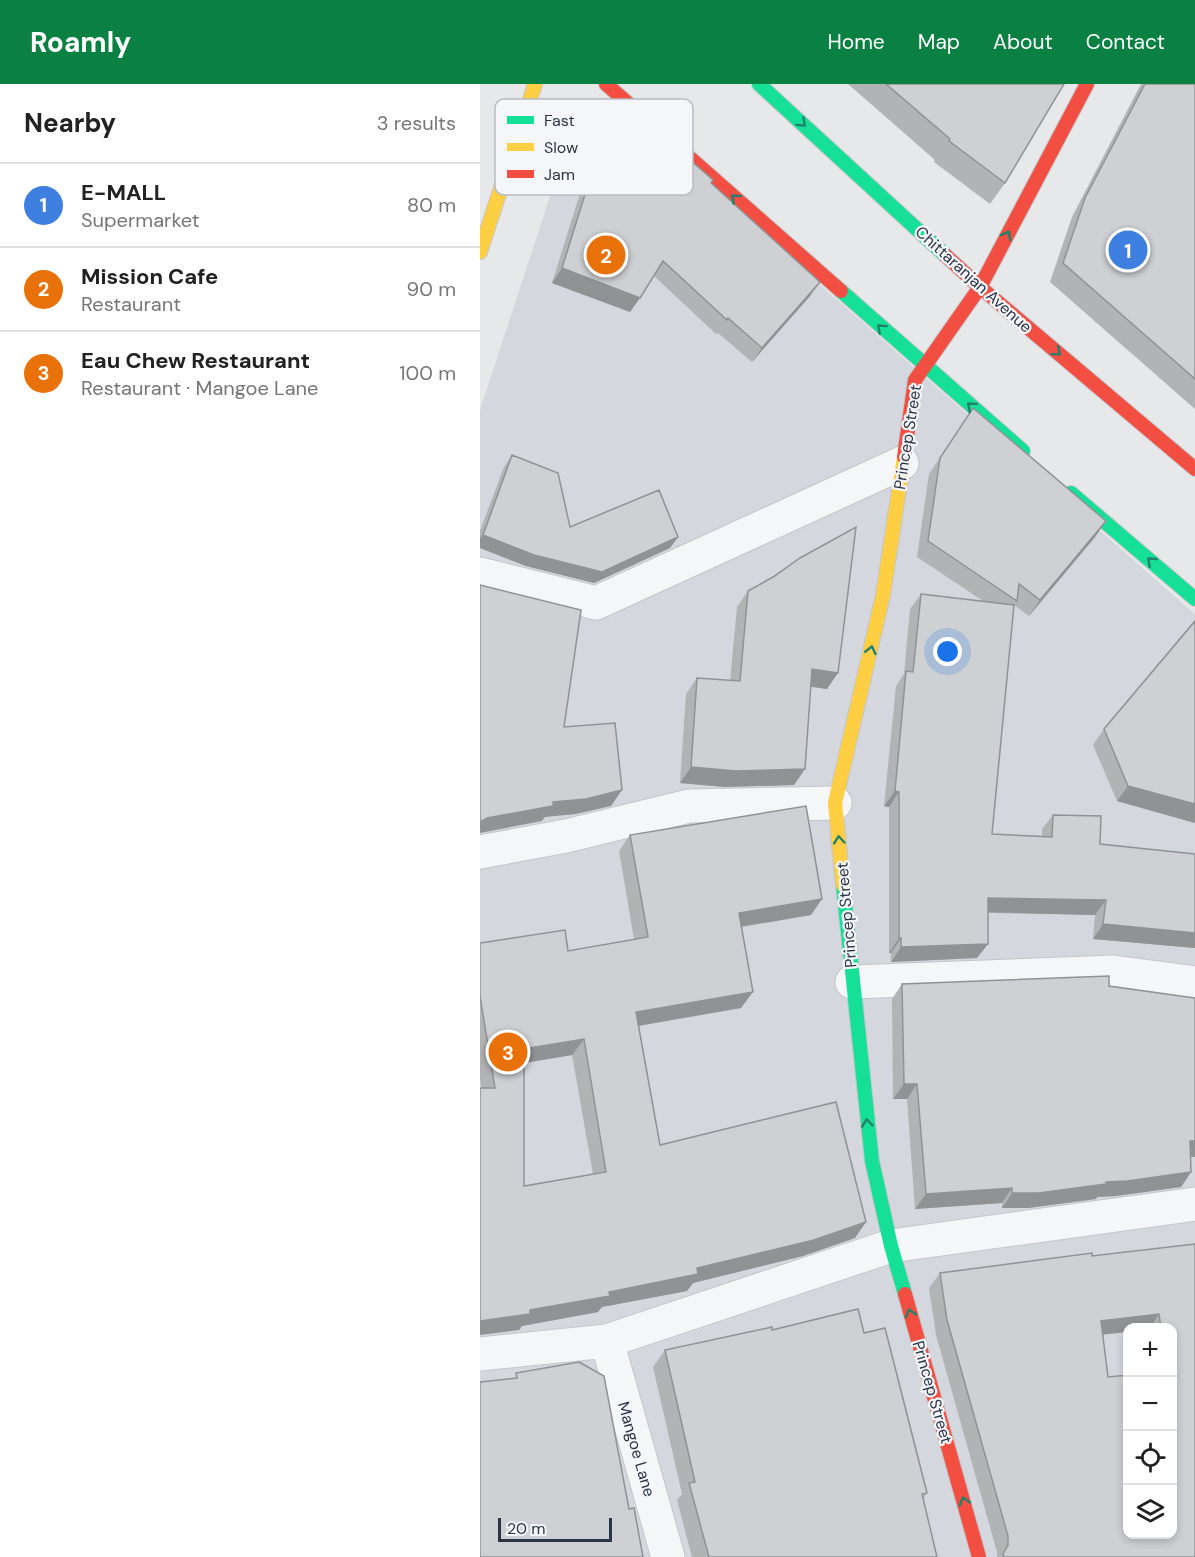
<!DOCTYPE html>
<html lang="en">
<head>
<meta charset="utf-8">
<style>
	body { margin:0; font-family:"DM Sans",sans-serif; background:#f6f6f6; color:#222 }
	.controls { position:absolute; right:18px; bottom:18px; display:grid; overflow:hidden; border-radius:12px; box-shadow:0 3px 9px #0003 }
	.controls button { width:54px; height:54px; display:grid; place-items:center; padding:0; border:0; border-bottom:2px solid #e0e0e0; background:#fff; color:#222; font:30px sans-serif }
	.scale { position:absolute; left:18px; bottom:15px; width:114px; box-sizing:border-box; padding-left:6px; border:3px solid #2b3445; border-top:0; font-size:16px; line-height:21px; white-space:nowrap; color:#2b3445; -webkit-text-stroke:4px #f4f6f9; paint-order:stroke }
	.you { position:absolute; left:468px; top:568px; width:21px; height:21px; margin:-15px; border:4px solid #fff; border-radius:50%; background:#1a73e8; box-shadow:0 0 0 9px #1a73e833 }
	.badge { display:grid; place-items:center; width:39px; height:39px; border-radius:50%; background:#0b8043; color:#fff; font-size:20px; font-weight:700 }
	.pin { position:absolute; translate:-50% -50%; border:3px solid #fff; box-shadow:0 2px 6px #0006 }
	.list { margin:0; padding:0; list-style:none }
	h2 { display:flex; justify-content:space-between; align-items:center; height:78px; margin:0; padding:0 24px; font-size:26px }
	h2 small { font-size:20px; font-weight:400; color:#767676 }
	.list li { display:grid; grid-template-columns:39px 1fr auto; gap:18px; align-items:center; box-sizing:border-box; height:84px; padding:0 24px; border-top:2px solid #e0e0e0 }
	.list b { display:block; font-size:22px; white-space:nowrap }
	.list p { margin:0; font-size:20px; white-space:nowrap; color:#767676 }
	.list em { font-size:20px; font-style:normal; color:#767676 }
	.icon { flex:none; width:33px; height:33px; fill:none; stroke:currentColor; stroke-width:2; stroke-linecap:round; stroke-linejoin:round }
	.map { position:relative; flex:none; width:715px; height:1473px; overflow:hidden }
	header { display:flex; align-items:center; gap:36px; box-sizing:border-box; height:84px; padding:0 30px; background:#0b8043; color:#fff }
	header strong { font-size:28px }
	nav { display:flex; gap:33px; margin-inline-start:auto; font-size:21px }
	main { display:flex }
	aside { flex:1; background:#fff }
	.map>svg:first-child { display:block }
	.built { fill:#d4d7dd; fill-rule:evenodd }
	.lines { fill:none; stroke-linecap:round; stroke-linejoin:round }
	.street-casing { stroke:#c4c6c8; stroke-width:35 }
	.fast-casing { stroke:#c4c6c8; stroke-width:16 }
	.slow-casing { stroke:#c4c6c8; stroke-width:16 }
	.jam-casing { stroke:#c4c6c8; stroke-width:16 }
	.street { stroke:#f5f6f7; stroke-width:33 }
	.fast { stroke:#16e098; stroke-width:14 }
	.slow { stroke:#ffcf43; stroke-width:14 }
	.jam { stroke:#f24e42; stroke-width:14 }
	.wall { fill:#b1b3b5; fill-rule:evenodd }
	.shaded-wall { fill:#909294 }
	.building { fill:#ced0d3; stroke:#909294; stroke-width:1.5; fill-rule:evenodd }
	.oneway { stroke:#22816a }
	.labels { text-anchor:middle; stroke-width:4.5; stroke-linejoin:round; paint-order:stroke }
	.street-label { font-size:16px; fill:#2b3445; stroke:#f4f6f9 }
	.key { fill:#f4f6f9; stroke:#b8bcc3; stroke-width:1.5 }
	.key-label { font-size:16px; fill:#2b3445 }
</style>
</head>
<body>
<header>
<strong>Roamly</strong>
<nav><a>Home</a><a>Map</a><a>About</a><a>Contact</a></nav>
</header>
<main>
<aside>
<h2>Nearby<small>3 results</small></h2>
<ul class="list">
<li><span class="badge" style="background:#3f7fe0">1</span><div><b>E-MALL</b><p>Supermarket</p></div><em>80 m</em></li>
<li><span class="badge" style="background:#e8710a">2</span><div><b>Mission Cafe</b><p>Restaurant</p></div><em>90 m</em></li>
<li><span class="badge" style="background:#e8710a">3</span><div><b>Eau Chew Restaurant</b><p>Restaurant · Mangoe Lane</p></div><em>100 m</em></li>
</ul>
</aside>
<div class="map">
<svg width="715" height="1473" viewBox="0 0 715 1473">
	<rect width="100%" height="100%" fill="#e6e8ea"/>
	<path class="built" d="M151 35 715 530V1473H0V326L95 36ZM648 1244H692V1450H648Z"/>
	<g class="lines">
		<g class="street-casing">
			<path id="street" d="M0 490 116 519 422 379
				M0 768 86 752 209 722 355 719
				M372 898 633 888 715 899
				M127 1257 188 1473
				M0 1270 127 1257 411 1162 715 1120"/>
		</g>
		<g class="fast-casing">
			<path id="fast" d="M279 0 465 171
				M361 207 543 367
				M591 409 715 515
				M363 801 392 1077 411 1162 425 1210"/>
		</g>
		<g class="slow-casing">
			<path id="slow" d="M0 168 55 0
				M363 801 355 719 403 511 424 373"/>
		</g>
		<g class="jam-casing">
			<path id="jam" d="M126 0 361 207
				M465 171 500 203 715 385
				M424 373 435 296 500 203 607 0
				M425 1210 499 1473"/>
		</g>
		<use href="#street" class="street"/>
		<use href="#fast" class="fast"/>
		<use href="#slow" class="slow"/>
		<use href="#jam" class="jam"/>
	</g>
	<path class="wall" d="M368 0H584L525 99 510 120 454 78 455 76Z
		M661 0H715V325L570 198 592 133Z
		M132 24 231 99 330 212 272 278 238 249 236 250 174 192 150 228 72 199 122 39Z
		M493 324 615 453 549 532 534 521 512 750 562 752V745L573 731 620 760 715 770V864L613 855 615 831 508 829 497 874 411 878V869H409V723L404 722 416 602 424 590 430 525 441 510 503 517 437 473 449 390Z
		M32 371 90 443 198 453 190 464 114 499 46 482 0 464V447L24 383Z
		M268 507 347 605 331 603 314 701 245 703 200 699 206 610 217 594 250 597 257 523Z
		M715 537V739L637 717 613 661 624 645Z
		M150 751 331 831 261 843V924L159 942 180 1061 375 1154 323 1172 213 1199 207 1207 122 1223 118 1228 42 1242 39 1246 0 996V859L88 867 154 855 139 767ZM92 971 113 1090 44 1102V979Z
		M422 900 629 902 711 1073V1088L701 1103 636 1112 617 1113 616 1115 548 1124H522V1119L435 1125 427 1015H413L412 915Z
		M715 1160V1473H517V1468L456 1251 449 1204 460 1189ZM648 1244H693V1450L628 1293 622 1251Z
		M292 1246 447 1409 443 1415 457 1473H212L197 1416 202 1410 173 1283 185 1266Z"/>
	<path class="shaded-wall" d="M82 184 160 214 150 228 72 199Z
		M340 198 330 212 272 278 282 264Z
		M626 437 615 453 549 532 560 516Z
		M3 451 198 453 190 464 114 499 46 482 0 464V454Z
		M332 585 358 589 347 605 321 601Z
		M211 683 325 685 314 701 245 703 200 699Z
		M648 702 715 720V739L637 717Z
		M142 706 131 722 96 730 65 733 62 737 0 749V738L7 734 73 718Z
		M415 707 419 708 409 723 404 722Z
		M508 814 626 816 615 831 498 828Z
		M342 815 331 831 247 845 259 829Z
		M623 840 715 849V864L613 855Z
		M419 854H421L411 869H409Z
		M508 860 497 874 411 878 421 863Z
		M273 908 261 924 145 944 156 928Z
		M104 955 92 971 32 981 44 965Z
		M424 1000H437L427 1015H413Z
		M710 1057H715V1073L700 1072Z
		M711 1088 701 1103 636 1112 617 1113 616 1115 548 1124H522L532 1109Z
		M532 1104 522 1119 435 1125 446 1110Z
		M386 1138 375 1154 323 1172 213 1199 207 1207 122 1223 118 1228 42 1242 39 1246 0 1251V1237L129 1208Z
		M679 1230 670 1244H648V1248L610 1252 621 1237Z"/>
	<path class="building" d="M406 0H584L525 99 469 57 470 55Z
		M665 0H715V295L583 179 605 114Z
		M132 24 153 26 233 96 231 99 340 198 282 264 248 234 247 236 183 177 160 214 82 184Z
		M493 324 626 437 560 516 539 500 537 517 448 457 460 374Z
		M32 371 78 389 90 443 179 406 198 453 122 488 54 471 3 451Z
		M376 443 358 589 332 585 325 685 256 687 211 683 217 594 260 597 268 507 293 493 320 474Z
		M0 501 101 526 84 643 135 639 142 706 106 715 73 718V722L7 734 0 738Z
		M441 510 534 521 512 750 572 753 573 731 621 732 620 760 715 770V849L623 840 626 816 508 814V860L421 863V854H419V708L415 707 426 587 433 588Z
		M715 537V720L648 702 624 645Z
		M326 722 342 815 259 829 273 908 156 928 180 1061 356 1018 386 1138 334 1156 217 1184 218 1190 129 1208 130 1212 50 1226V1230L0 1237V1004H15L0 912V859L85 846 88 867 168 853 150 751ZM104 955 126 1088 44 1102V965Z
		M629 892V902L715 914V1057H710L711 1088 647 1097 626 1098V1100L559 1109H532V1104L446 1110 437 1000H424L422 900Z
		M715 1160V1473H524L523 1470 528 1461V1452L467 1236 460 1189 612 1169V1172ZM679 1230 681 1244H693V1450H648V1291L628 1293 621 1237Z
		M378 1225 384 1249 405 1244 447 1409 442 1410 457 1473H229L209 1399 215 1398 185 1266 292 1243V1246Z
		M99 1278 124 1292 149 1425 154 1424 163 1473H0V1298L37 1294 36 1289Z"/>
	<defs><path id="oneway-chevron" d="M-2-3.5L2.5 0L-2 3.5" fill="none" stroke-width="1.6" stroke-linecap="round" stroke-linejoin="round" transform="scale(1.5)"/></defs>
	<g class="oneway">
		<use href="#oneway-chevron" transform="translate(322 39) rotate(42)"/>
		<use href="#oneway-chevron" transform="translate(255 114) rotate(-138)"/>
		<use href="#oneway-chevron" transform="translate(527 151) rotate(-62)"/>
		<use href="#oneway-chevron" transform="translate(401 244) rotate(-138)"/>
		<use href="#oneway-chevron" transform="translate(577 268) rotate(40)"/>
		<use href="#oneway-chevron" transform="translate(491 322) rotate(-139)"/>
		<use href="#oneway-chevron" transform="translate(671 477) rotate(-139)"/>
		<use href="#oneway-chevron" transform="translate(391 566) rotate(-77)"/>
		<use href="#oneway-chevron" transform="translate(359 756) rotate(-95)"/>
		<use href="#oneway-chevron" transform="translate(387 1039) rotate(-96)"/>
		<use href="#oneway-chevron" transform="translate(430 1229) rotate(-106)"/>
		<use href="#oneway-chevron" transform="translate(484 1417) rotate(-106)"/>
	</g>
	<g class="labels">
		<g class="street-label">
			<text transform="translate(494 195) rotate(42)" y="6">Chittaranjan Avenue</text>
			<text transform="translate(427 353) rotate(-81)" y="6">Princep Street</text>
			<text transform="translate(366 831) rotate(-95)" y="6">Princep Street</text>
			<text transform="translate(453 1308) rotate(74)" y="6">Princep Street</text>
			<text transform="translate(157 1365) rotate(74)" y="6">Mangoe Lane</text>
		</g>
	</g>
	<rect x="15" y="15" width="198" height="96" rx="9" class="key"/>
	<rect x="27" y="32" width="27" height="8" fill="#16e098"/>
	<rect x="27" y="59" width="27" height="8" fill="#ffcf43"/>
	<rect x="27" y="86" width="27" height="8" fill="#f24e42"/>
	<g class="key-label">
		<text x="64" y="42">Fast</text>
		<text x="64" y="69">Slow</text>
		<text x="64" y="96">Jam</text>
	</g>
</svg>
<div class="controls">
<button>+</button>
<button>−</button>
<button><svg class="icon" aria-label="locate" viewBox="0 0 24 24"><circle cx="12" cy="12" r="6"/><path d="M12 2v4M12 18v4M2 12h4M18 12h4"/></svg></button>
<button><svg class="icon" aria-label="layers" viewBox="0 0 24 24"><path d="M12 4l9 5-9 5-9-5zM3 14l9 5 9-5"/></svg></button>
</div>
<div class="scale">20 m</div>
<div class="you"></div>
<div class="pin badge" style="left:648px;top:166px;background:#3f7fe0">1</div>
<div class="pin badge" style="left:126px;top:171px;background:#e8710a">2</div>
<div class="pin badge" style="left:28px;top:968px;background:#e8710a">3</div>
</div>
</main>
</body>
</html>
